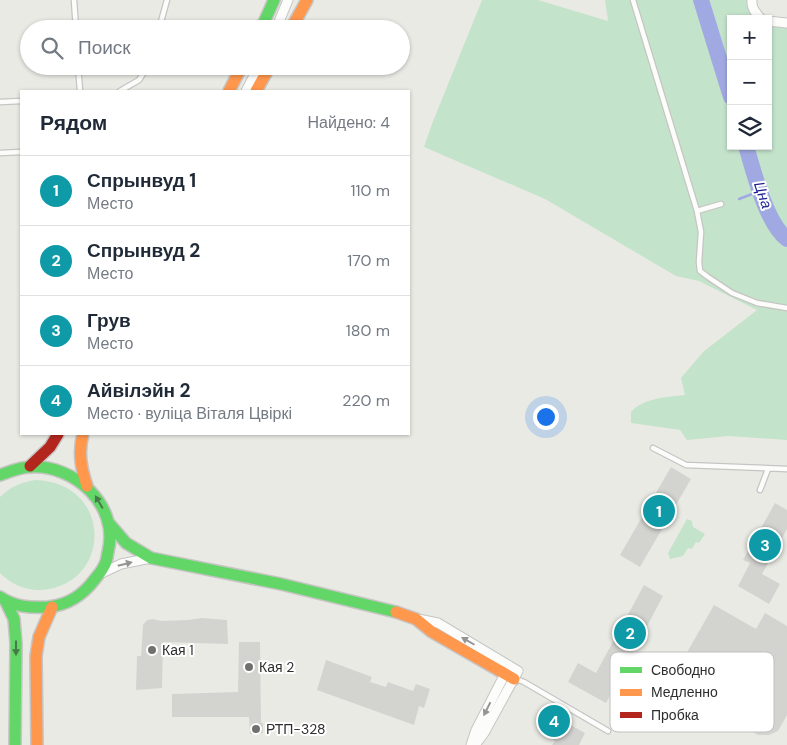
<!DOCTYPE html>
<html lang="ru">
<head>
<meta charset="utf-8">
<style>
	body { margin:0; font-family:"DM Sans",sans-serif; background:#f2f2f3; color:#1f2937 }
	.controls { position:absolute; right:15px; top:15px; display:grid; overflow:hidden; border-radius:0px; box-shadow:0 1px 4px #0004 }
	.controls button { width:45px; height:45px; display:grid; place-items:center; padding:0; border:0; border-bottom:1px solid #e0e1e3; background:#fff; color:#1f2937; font:25px sans-serif }
	.you { position:absolute; left:545px; top:416px; width:18px; height:18px; margin:-12px; border:4px solid #fff; border-radius:50%; background:#1a73e8; box-shadow:0 0 0 8px #1a73e833 }
	.badge { display:grid; place-items:center; width:32px; height:32px; border-radius:50%; background:#b45309; color:#fff; font-size:16px; font-weight:700 }
	.pin { position:absolute; translate:-50% -50%; border:2px solid #fff; box-shadow:0 1px 5px #0006 }
	.list { margin:0; padding:0; list-style:none }
	h2 { display:flex; justify-content:space-between; align-items:center; height:65px; margin:0; padding:0 20px; font-size:21px }
	h2 small { font-size:16px; font-weight:400; color:#747a83 }
	.list li { display:grid; grid-template-columns:32px 1fr auto; gap:15px; align-items:center; box-sizing:border-box; height:70px; padding:0 20px; border-top:1px solid #e0e1e3 }
	.list b { display:block; font-size:19px; white-space:nowrap }
	.list p { margin:0; font-size:16px; white-space:nowrap; color:#747a83 }
	.list em { font-size:16px; font-style:normal; color:#747a83 }
	.icon { flex:none; width:28px; height:28px; fill:none; stroke:currentColor; stroke-width:2; stroke-linecap:round; stroke-linejoin:round }
	.map { position:relative; flex:none; width:787px; height:745px; overflow:hidden }
	.search { position:absolute; background:#fff; box-shadow:0 1px 4px #0004; left:20px; top:20px; width:390px; height:55px; display:flex; align-items:center; gap:12px; box-sizing:border-box; padding:0 18px; border-radius:28px; color:#747a83; font-size:19px }
	.panel { position:absolute; background:#fff; box-shadow:0 1px 4px #0004; left:20px; top:90px; width:390px; height:345px; border-radius:0px }
	.map>svg:first-child { display:block }
	.green { fill:#c4e3cb }
	.lines { fill:none; stroke-linecap:round; stroke-linejoin:round }
	.stream { stroke:#a1a9e3; stroke-width:2.5 }
	.river { stroke:#a1a9e3; stroke-width:16 }
	.building { fill:#d3d3d0 }
	.lane-casing { stroke:#c6c5c4; stroke-width:7 }
	.street-casing { stroke:#c6c5c4; stroke-width:11 }
	.fast-casing { stroke:#c6c5c4; stroke-width:14 }
	.slow-casing { stroke:#c6c5c4; stroke-width:14 }
	.jam-casing { stroke:#c6c5c4; stroke-width:14 }
	.lane { stroke:#fcfcfb; stroke-width:4.5 }
	.street { stroke:#fcfcfb; stroke-width:9 }
	.fast { stroke:#63d668; stroke-width:11 }
	.slow { stroke:#ff974d; stroke-width:11 }
	.jam { stroke:#b3261e; stroke-width:11 }
	.oneway { fill:#467a48 }
	.oneway2 { fill:#959594 }
	.poi-dot { fill:#70706e; stroke:#fff; stroke-width:2 }
	.labels { text-anchor:middle; stroke-width:4; stroke-linejoin:round; paint-order:stroke }
	.poi-label { font-size:14px; fill:#2e2e2e; stroke:#fff; text-anchor:start }
	.water-label { font-size:15px; font-style:italic; fill:#1d2292; stroke:#fff }
	.key { fill:#fff; stroke:#c0c0c0; stroke-width:1 }
	.key-label { font-size:14px; fill:#2e2e2e }
</style>
</head>
<body>
<div class="map">
<svg width="787" height="745" viewBox="0 0 787 745">
	<rect width="100%" height="100%" fill="#eaeae5"/>
	<path class="green" d="M482 0H538L608 21 605 0H752L761 19H731V146H768V21L787 24V440L729 436 687 440 680 430 631 423V412C643 398 667 397 685 395L681 378 703 352 757 310 699 281 676 276 545 199 424 147 432 124Z
		M36 480C113 483 113 584 42 590 26 591 11 584 0 573V497C11 486 22 482 36 480Z
		M687 519 692 521 693 527 705 534 699 543 696 542 692 549 688 548 683 556 670 559 668 553Z"/>
	<g class="lines">
		<path class="stream" d="M739 199 760 191"/>
		<path class="river" d="M701 0 731 97
			M746 146C754 172 766 223 787 239"/>
	</g>
	<path class="building" d="M671 467 691 479 640 567 620 555Z
		M775 503 787 510V529L762 574 780 584 769 604 738 586 750 563 743 560Z
		M644 585 663 596 606 703 568 682 578 663 596 673Z
		M714 605 756 629 765 613 787 626V715L778 731 769 735H758L669 684Z
		M202 618 227 620 228 644 163 642 162 688 136 690 137 656H141L143 625 147 620 153 619 161 621 188 620Z
		M239 642H260L261 723H263V733L250 734 249 717H172V694L238 692Z
		M326 660 372 677 370 682 386 687 388 682 413 691 416 684 430 689 424 708 419 706 414 725 317 690Z
		M549 713 585 733 579 745H552L555 741 539 732Z"/>
	<g class="lines">
		<g class="lane-casing">
			<path id="lane" d="M74 0 76 29
				M633 0 697 211 701 232 699 262 700 271 708 277 732 293 757 303 787 308
				M159 29 167 0
				M78 66 80 91
				M120 91 139 80 148 66
				M0 102 21 101
				M0 153 21 152
				M697 211 721 204
				M653 448 686 465 787 469
				M760 490 768 469
				M516 679 524 682 608 731"/>
		</g>
		<g class="street-casing">
			<path id="street" d="M752 0C751 8 756 13 761 19
				M768 21 787 23
				M276 29 288 0
				M246 91 259 66
				M102 573 121 564 151 558
				M418 619 438 623 518 671 484 733 475 745
				M471 745 476 730 507 670"/>
		</g>
		<g class="fast-casing">
			<path id="fast" d="M261 29 274 0
				M0 475C9 472 20 467 30 467 74 464 120 505 108 552 107 556 107 562 104 566 102 571 98 575 95 579 83 595 69 605 48 607 30 608 15 607 0 597
				M108 522 126 543 151 558 281 584 396 612
				M6 602 14 619 16 643 15 745"/>
		</g>
		<g class="slow-casing">
			<path id="slow" d="M291 29 307 0
				M229 91 242 66
				M256 91 270 66
				M83 434C78 452 81 468 87 486
				M396 612 416 619 432 632 514 679
				M37 745 36 656 39 637 52 607"/>
		</g>
		<g class="jam-casing">
			<path id="jam" d="M30 466 50 447 58 434"/>
		</g>
		<use href="#lane" class="lane"/>
		<use href="#street" class="street"/>
		<use href="#fast" class="fast"/>
		<use href="#slow" class="slow"/>
		<use href="#jam" class="jam"/>
	</g>
	<defs><path id="oneway-solid" d="M-6-.8H1V-3.2L6.5 0L1 3.2V.8H-6Z" transform="scale(1.25)"/></defs>
	<g class="oneway">
		<use href="#oneway-solid" transform="translate(99 502) rotate(-120)"/>
		<use href="#oneway-solid" transform="translate(16 648) rotate(90)"/>
	</g>
	<g class="oneway2">
		<use href="#oneway-solid" transform="translate(125 564) rotate(-14)"/>
		<use href="#oneway-solid" transform="translate(468 641) rotate(-150)"/>
		<use href="#oneway-solid" transform="translate(487 709) rotate(117)"/>
	</g>
	<g class="poi-dot">
		<circle cx="152" cy="650" r="5"/>
		<circle cx="249" cy="667" r="5"/>
		<circle cx="256" cy="729" r="5"/>
	</g>
	<g class="labels">
		<g class="poi-label">
			<text x="162" y="655">Кая 1</text>
			<text x="259" y="672">Кая 2</text>
			<text x="266" y="734">РТП-328</text>
		</g>
		<g class="water-label">
			<text transform="translate(763 195) rotate(71)" y="5">Цна</text>
		</g>
	</g>
	<rect x="610" y="652" width="164" height="80" rx="8" class="key"/>
	<rect x="620" y="667" width="22" height="6" fill="#63d668"/>
	<rect x="620" y="689" width="22" height="7" fill="#ff974d"/>
	<rect x="620" y="712" width="22" height="6" fill="#b3261e"/>
	<g class="key-label">
		<text x="651" y="675">Свободно</text>
		<text x="651" y="697">Медленно</text>
		<text x="651" y="720">Пробка</text>
	</g>
</svg>
<div class="controls">
<button>+</button>
<button>−</button>
<button><svg class="icon" aria-label="layers" viewBox="0 0 24 24"><path d="M12 4l9 5-9 5-9-5zM3 14l9 5 9-5"/></svg></button>
</div>
<div class="you"></div>
<div class="pin badge" style="left:659px;top:511px;background:#0f9aa8">1</div>
<div class="pin badge" style="left:630px;top:633px;background:#0f9aa8">2</div>
<div class="pin badge" style="left:765px;top:545px;background:#0f9aa8">3</div>
<div class="pin badge" style="left:554px;top:721px;background:#0f9aa8">4</div>
<div class="search"><svg class="icon" aria-label="search" viewBox="0 0 24 24"><circle cx="10" cy="10" r="6"/><path d="M15 15l6 6"/></svg>Поиск</div>
<section class="panel">
<h2>Рядом<small>Найдено: 4</small></h2>
<ul class="list">
<li><span class="badge" style="background:#0f9aa8">1</span><div><b>Спрынвуд 1</b><p>Место</p></div><em>110 m</em></li>
<li><span class="badge" style="background:#0f9aa8">2</span><div><b>Спрынвуд 2</b><p>Место</p></div><em>170 m</em></li>
<li><span class="badge" style="background:#0f9aa8">3</span><div><b>Грув</b><p>Место</p></div><em>180 m</em></li>
<li><span class="badge" style="background:#0f9aa8">4</span><div><b>Айвілэйн 2</b><p>Место · вуліца Віталя Цвіркі</p></div><em>220 m</em></li>
</ul>
</section>
</div>
</body>
</html>
